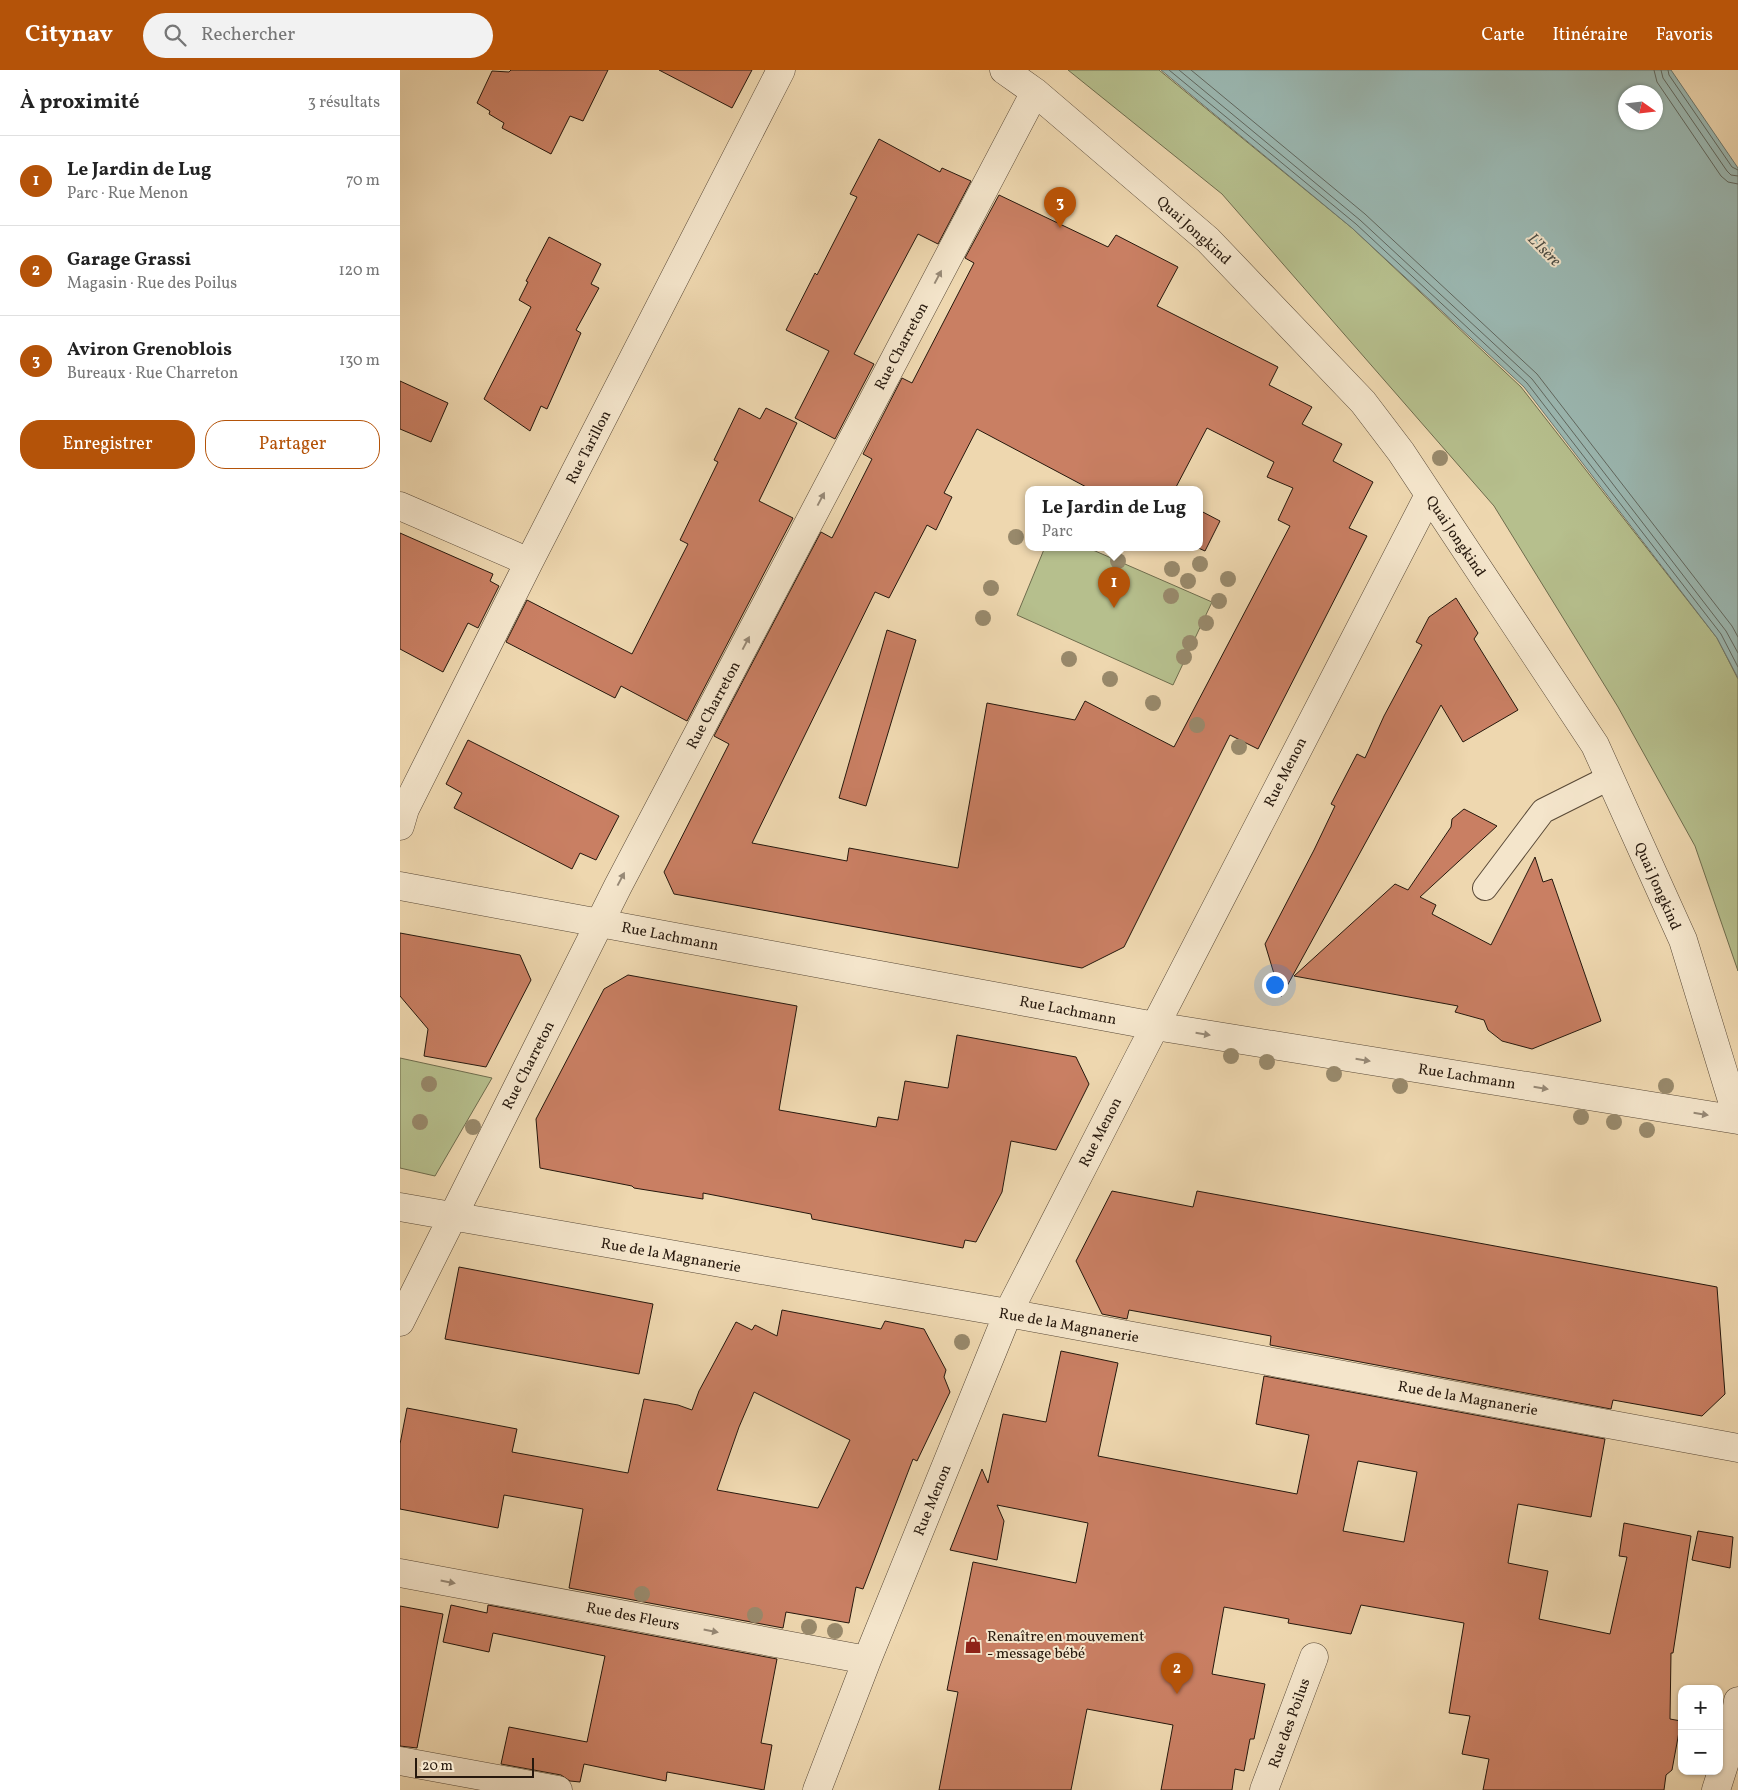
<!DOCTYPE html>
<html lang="fr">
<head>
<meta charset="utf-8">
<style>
	body { margin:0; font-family:Vollkorn,serif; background:#f2f2f2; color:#222 }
	.controls { position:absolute; right:15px; bottom:15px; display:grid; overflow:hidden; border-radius:10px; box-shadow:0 1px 4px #0004 }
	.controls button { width:45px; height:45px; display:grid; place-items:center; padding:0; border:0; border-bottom:1px solid #e0e0e0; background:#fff; color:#222; font:25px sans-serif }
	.compass { position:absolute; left:1218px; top:15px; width:45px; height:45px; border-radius:50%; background:#fff; box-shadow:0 1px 4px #0004; rotate:104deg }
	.scale { position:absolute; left:15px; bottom:12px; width:119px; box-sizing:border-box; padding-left:5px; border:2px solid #26180d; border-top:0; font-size:14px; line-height:18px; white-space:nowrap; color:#26180d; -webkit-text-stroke:4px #f4e5cb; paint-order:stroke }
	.you { position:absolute; left:874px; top:914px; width:18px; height:18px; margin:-12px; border:4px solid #fff; border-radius:50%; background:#1a73e8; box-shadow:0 0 0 8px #1a73e833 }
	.badge { display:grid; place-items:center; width:32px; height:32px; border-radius:50%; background:#b45309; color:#fff; font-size:16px; font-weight:700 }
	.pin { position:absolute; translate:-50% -41px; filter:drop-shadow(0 1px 2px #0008) }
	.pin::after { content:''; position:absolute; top:26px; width:18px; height:15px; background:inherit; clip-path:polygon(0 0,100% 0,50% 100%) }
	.popup { position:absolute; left:625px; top:416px; width:178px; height:65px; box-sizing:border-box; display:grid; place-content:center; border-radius:10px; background:#fff; filter:drop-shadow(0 1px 4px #0005); font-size:16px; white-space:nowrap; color:#767676 }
	.popup b { font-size:19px; color:#222 }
	.popup::after { content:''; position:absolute; left:50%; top:100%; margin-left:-10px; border:10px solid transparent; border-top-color:#fff }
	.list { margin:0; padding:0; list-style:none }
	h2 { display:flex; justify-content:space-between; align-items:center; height:65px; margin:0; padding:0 20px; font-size:21px }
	h2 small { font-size:16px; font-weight:400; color:#767676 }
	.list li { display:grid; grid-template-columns:32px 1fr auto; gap:15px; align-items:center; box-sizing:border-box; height:90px; padding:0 20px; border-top:1px solid #e0e0e0 }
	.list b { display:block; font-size:19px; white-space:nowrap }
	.list p { margin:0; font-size:16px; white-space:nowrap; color:#767676 }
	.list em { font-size:16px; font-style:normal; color:#767676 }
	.actions { display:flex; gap:10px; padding:15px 20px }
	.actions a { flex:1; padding:11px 0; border:1px solid #b45309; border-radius:20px; text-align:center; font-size:18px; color:#b45309 }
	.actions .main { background:#b45309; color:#fff }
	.icon { flex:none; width:28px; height:28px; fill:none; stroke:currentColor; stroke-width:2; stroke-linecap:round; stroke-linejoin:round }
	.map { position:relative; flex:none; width:1338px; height:1720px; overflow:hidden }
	header { display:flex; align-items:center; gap:30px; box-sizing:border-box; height:70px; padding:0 25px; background:#b45309; color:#fff }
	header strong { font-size:24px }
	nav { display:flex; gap:28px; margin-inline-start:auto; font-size:18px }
	.search { width:350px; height:45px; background:#f2f2f2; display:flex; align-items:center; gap:12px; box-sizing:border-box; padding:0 18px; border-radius:28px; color:#767676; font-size:19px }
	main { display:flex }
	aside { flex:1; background:#fff }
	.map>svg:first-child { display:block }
	.green { fill:#b6bf8d; stroke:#6e6c4d }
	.water { fill:#9bb8b2; stroke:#6c7870; fill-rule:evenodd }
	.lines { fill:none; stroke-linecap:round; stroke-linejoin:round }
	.shore { stroke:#606860; stroke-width:1 }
	.building { fill:#c97f63; stroke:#26180d; fill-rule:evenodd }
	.lane-casing { stroke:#584836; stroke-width:26 }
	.street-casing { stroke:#584836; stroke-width:29 }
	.lane { stroke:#f4e5cb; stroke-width:24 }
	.street { stroke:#f4e5cb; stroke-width:28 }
	.tree { fill:#98896b }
	.oneway { fill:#978976 }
	.labels { text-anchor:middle; stroke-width:4; stroke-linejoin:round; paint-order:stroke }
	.street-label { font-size:15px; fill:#26180d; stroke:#f4e5cb }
	.poi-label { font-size:15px; fill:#26180d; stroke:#f4e5cb; text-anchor:start }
	.water-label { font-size:16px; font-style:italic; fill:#4f5047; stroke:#f4e5cb }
</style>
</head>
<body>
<header>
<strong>Citynav</strong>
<div class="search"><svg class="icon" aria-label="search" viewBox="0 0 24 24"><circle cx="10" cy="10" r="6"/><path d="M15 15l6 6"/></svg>Rechercher</div>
<nav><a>Carte</a><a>Itinéraire</a><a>Favoris</a></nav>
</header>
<main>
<aside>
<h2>À proximité<small>3 résultats</small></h2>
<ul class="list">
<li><span class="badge">1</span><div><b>Le Jardin de Lug</b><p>Parc · Rue Menon</p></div><em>70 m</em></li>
<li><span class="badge">2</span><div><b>Garage Grassi</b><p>Magasin · Rue des Poilus</p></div><em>120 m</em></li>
<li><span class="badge">3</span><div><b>Aviron Grenoblois</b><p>Bureaux · Rue Charreton</p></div><em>130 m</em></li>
</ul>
<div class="actions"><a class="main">Enregistrer</a><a>Partager</a></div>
</aside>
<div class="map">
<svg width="1338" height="1720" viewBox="0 0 1338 1720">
	<rect width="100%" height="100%" fill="#eed7af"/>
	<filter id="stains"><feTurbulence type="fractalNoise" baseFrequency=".004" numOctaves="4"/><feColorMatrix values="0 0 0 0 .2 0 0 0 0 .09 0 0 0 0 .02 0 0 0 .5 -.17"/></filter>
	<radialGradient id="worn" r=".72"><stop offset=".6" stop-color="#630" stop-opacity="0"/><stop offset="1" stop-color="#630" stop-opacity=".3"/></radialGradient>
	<path class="green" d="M668 0H759L952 158 1121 317 1317 568 1338 609V901L1295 776 1218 637 1094 436 822 124Z
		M645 477H686L812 532 773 615 617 545Z
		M0 988 92 1008 35 1106 0 1098Z"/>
	<path class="water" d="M761 0H1271L1338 98V608L1317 568 1124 317 952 158ZM1226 22H1256V52H1226Z"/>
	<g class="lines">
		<path class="shore" d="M769 0 956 154 1127 313 1321 564 1338 597
			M779 0 960 150 1132 309 1326 561 1338 583
			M791 0 965 144 1137 304 1332 556 1338 567
			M1254 0 1257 12 1321 106 1328 112 1338 114
			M1261 0 1263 8 1327 101 1331 105 1338 106
			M1268 0 1269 5 1332 97 1338 100"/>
	</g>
	<path class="building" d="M111 0H208L183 51 170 46 151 84 102 58 104 53 89 44 90 41 77 33 92 1 109 2Z
		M259 0H352L332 38Z
		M479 69 540 102 542 98 571 111 538 174 518 164 454 284 474 294 435 369 395 348 429 281 386 260 415 203 417 205 457 127 450 124Z
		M599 125 708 177 716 165 778 197 757 236 878 297 869 315 912 337 902 354 942 374 933 391 973 412 949 458 967 466 858 679 830 665 724 877 682 898 274 824 264 802 329 674 314 666 421 462 432 468 472 389 463 384 502 308 512 313 574 193 565 188ZM807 358 874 392 867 407 893 418 878 450 890 456 774 677 685 631 675 650 587 633 558 798 449 778 447 791 352 773 475 522 489 528 527 455 536 460 552 427 544 423 577 359 690 419H775Z
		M149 167 201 194 191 214 199 218 176 260 181 263 147 339 141 336 130 361 84 329 131 237 119 230 128 212 126 211Z
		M0 311 48 333 31 372 0 359Z
		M339 338 360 349 366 338 397 353 359 431 393 448 287 651 221 616 215 628 106 572 127 530 232 584 288 474 280 470 318 392 314 390Z
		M799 440 820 451 805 481 796 477H799Z
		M0 463 93 504 90 511 99 516 78 558 68 553 43 602 0 579Z
		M1056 528 1078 563 1074 569 1118 640 1063 672 1041 635 881 927 865 874 914 780 935 736 931 734 957 684 965 688 984 646 1022 575 1016 572 1029 547Z
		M487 560 516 570 466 736 439 728Z
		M68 670 219 746 196 790 180 783 172 799 54 738 62 723 46 714Z
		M1064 739 1097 756 1020 827 1036 835 1032 844 1091 875 1135 787 1143 812 1152 809 1201 951 1132 979 1102 971 1088 960 1084 950 1055 942 1058 936 894 906 995 814 1008 820 1051 757 1052 749Z
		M0 863 120 885 131 910 86 997 24 986 28 959 0 926Z
		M228 905 397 936 379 1040 476 1057 478 1047 498 1050 505 1011 548 1018 557 965 676 987 689 1014 656 1080 611 1071 602 1122 576 1172 565 1170 563 1178 412 1149 411 1144 303 1123V1129L234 1118 232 1116 140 1098 136 1049 204 919Z
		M712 1121 793 1137 797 1121 1317 1217 1325 1324 1302 1346 1213 1330 1211 1339 870 1275 871 1266 729 1240 727 1249 702 1244 676 1191Z
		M59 1197 253 1234 239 1304 45 1269Z
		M382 1240 481 1259 485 1251 524 1259 546 1300 544 1307 550 1322 517 1391 513 1389 463 1519 456 1517 449 1553 386 1542 383 1558 169 1518 183 1439 104 1425 98 1458 0 1439V1374L7 1338 117 1359 112 1382 228 1403 244 1329 278 1335 292 1340 299 1321 336 1252 352 1260 355 1255 377 1266ZM354 1322 450 1370 418 1438 317 1420 339 1357Z
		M661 1281 718 1293 698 1386 897 1424 909 1365 856 1354 864 1306 1205 1369 1191 1447 1118 1434 1108 1493 1148 1501 1139 1549 1210 1564 1227 1487 1219 1486 1224 1453 1291 1466 1273 1583H1271L1270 1649 1281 1651 1272 1700 1266 1705 1264 1720H1083L1089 1689 1062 1684 1070 1646 1049 1643 1064 1553 961 1535 951 1564 888 1553 889 1549 824 1537 812 1604 865 1614 854 1669H850L844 1701 835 1699 832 1720H761L773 1655 687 1639 671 1720H539L558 1622 547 1620 573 1492 676 1513 688 1453 597 1435 604 1451 597 1490 550 1480 582 1399 588 1413 603 1344 646 1352ZM958 1391 1017 1402 1004 1472 943 1461Z
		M1298 1461 1333 1467 1330 1498 1292 1490Z
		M51 1535 87 1543 88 1535 377 1589 361 1673 372 1675 364 1720 267 1702 266 1711 184 1694 180 1712 170 1711 161 1705 101 1694 109 1657 187 1672 205 1586 93 1563 89 1582 43 1572Z
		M0 1536 43 1544 17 1678 0 1676Z"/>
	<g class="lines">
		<g class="lane-casing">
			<path id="lane" d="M1085 818 1143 741 1209 708"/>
		</g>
		<g class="street-casing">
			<path id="street" d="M604 0 635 22 808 170 963 332 1001 382 1195 675 1283 870 1338 1050
				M0 436 129 492
				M0 756 5 739 129 492 381 0
				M0 816 755 956 1338 1050
				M0 1137 608 1243 1338 1378
				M0 1252 218 816 635 22
				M0 1503 467 1590
				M0 1691 158 1720
				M417 1720 467 1590 608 1243 737 991 1029 425
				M864 1720 914 1587
				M1316 1720 1330 1676 1338 1631"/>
		</g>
		<use href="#lane" class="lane"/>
		<use href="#street" class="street"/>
	</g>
	<g class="tree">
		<circle cx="1040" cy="388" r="8"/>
		<circle cx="616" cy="467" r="8"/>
		<circle cx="718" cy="491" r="8"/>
		<circle cx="800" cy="494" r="8"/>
		<circle cx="772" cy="499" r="8"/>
		<circle cx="828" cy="509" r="8"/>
		<circle cx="788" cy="511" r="8"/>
		<circle cx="591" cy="518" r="8"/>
		<circle cx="771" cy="526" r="8"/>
		<circle cx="819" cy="531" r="8"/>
		<circle cx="583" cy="548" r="8"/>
		<circle cx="806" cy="553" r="8"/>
		<circle cx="790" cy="573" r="8"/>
		<circle cx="784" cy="587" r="8"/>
		<circle cx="669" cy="589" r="8"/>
		<circle cx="710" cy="609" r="8"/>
		<circle cx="753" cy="633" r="8"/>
		<circle cx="797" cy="655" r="8"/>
		<circle cx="839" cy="677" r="8"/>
		<circle cx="831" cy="986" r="8"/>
		<circle cx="867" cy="992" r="8"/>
		<circle cx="934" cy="1004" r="8"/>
		<circle cx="29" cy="1014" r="8"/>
		<circle cx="1000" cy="1016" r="8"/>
		<circle cx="1266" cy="1016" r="8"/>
		<circle cx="1181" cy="1047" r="8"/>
		<circle cx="20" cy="1052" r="8"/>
		<circle cx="1214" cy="1052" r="8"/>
		<circle cx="73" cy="1057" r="8"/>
		<circle cx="1247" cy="1060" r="8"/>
		<circle cx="562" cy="1272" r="8"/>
		<circle cx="242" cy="1524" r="8"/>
		<circle cx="355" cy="1545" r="8"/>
		<circle cx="409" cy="1557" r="8"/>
		<circle cx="435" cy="1561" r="8"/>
	</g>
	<defs><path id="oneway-solid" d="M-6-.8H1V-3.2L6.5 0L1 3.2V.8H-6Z" transform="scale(1.25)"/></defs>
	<g class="oneway">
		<use href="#oneway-solid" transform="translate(538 207) rotate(-62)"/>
		<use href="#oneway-solid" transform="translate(421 429) rotate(-62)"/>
		<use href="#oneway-solid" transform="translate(346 573) rotate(-62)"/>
		<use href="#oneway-solid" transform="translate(221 809) rotate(-62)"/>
		<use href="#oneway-solid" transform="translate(803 964) rotate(9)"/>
		<use href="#oneway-solid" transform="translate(963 990) rotate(9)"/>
		<use href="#oneway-solid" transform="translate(1141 1018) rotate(9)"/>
		<use href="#oneway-solid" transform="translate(1301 1044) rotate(9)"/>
		<use href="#oneway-solid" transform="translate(48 1512) rotate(11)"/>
		<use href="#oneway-solid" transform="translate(311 1561) rotate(11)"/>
	</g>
	<defs>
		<g id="shop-bare" transform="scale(1.35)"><path d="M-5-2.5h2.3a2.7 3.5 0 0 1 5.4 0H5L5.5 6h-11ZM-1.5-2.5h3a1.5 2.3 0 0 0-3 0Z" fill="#8f2418" stroke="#f4e5cb" stroke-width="2.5" paint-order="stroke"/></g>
	</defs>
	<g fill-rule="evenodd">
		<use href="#shop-bare" x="573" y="1575"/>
	</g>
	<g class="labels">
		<g class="street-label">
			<text transform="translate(794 160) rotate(42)" y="5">Quai Jongkind</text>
			<text transform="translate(501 276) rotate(-62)" y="5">Rue Charreton</text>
			<text transform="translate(188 377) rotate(-63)" y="5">Rue Tarillon</text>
			<text transform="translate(1056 466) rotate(56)" y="5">Quai Jongkind</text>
			<text transform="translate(313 635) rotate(-62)" y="5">Rue Charreton</text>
			<text transform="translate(885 702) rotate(-63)" y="5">Rue Menon</text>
			<text transform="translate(1258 816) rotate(66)" y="5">Quai Jongkind</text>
			<text transform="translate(270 866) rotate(11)" y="5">Rue Lachmann</text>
			<text transform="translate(668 940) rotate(11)" y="5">Rue Lachmann</text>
			<text transform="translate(128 995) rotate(-63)" y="5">Rue Charreton</text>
			<text transform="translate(1067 1006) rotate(9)" y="5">Rue Lachmann</text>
			<text transform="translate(700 1062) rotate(-63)" y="5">Rue Menon</text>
			<text transform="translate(271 1185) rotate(10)" y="5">Rue de la Magnanerie</text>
			<text transform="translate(669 1255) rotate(10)" y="5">Rue de la Magnanerie</text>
			<text transform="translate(1068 1328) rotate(10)" y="5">Rue de la Magnanerie</text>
			<text transform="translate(532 1430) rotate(-68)" y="5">Rue Menon</text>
			<text transform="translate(233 1546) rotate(11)" y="5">Rue des Fleurs</text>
			<text transform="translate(889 1653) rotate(-70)" y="5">Rue des Poilus</text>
		</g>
		<g class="poi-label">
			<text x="587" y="1571">Renaître en mouvement<tspan x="587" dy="17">- message bébé</tspan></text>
		</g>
		<g class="water-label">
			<text transform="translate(1145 179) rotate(45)" y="6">L'Isère</text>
		</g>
	</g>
	<rect width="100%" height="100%" filter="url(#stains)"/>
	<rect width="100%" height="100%" fill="url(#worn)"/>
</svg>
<div class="controls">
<button>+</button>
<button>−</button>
</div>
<svg class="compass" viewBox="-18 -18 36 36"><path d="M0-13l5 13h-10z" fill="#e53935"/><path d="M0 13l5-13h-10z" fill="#767676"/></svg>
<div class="scale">20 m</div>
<div class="you"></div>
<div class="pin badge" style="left:714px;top:538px">1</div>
<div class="popup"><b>Le Jardin de Lug</b>Parc</div>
<div class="pin badge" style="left:777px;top:1624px">2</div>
<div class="pin badge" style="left:660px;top:158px">3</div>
</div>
</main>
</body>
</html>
